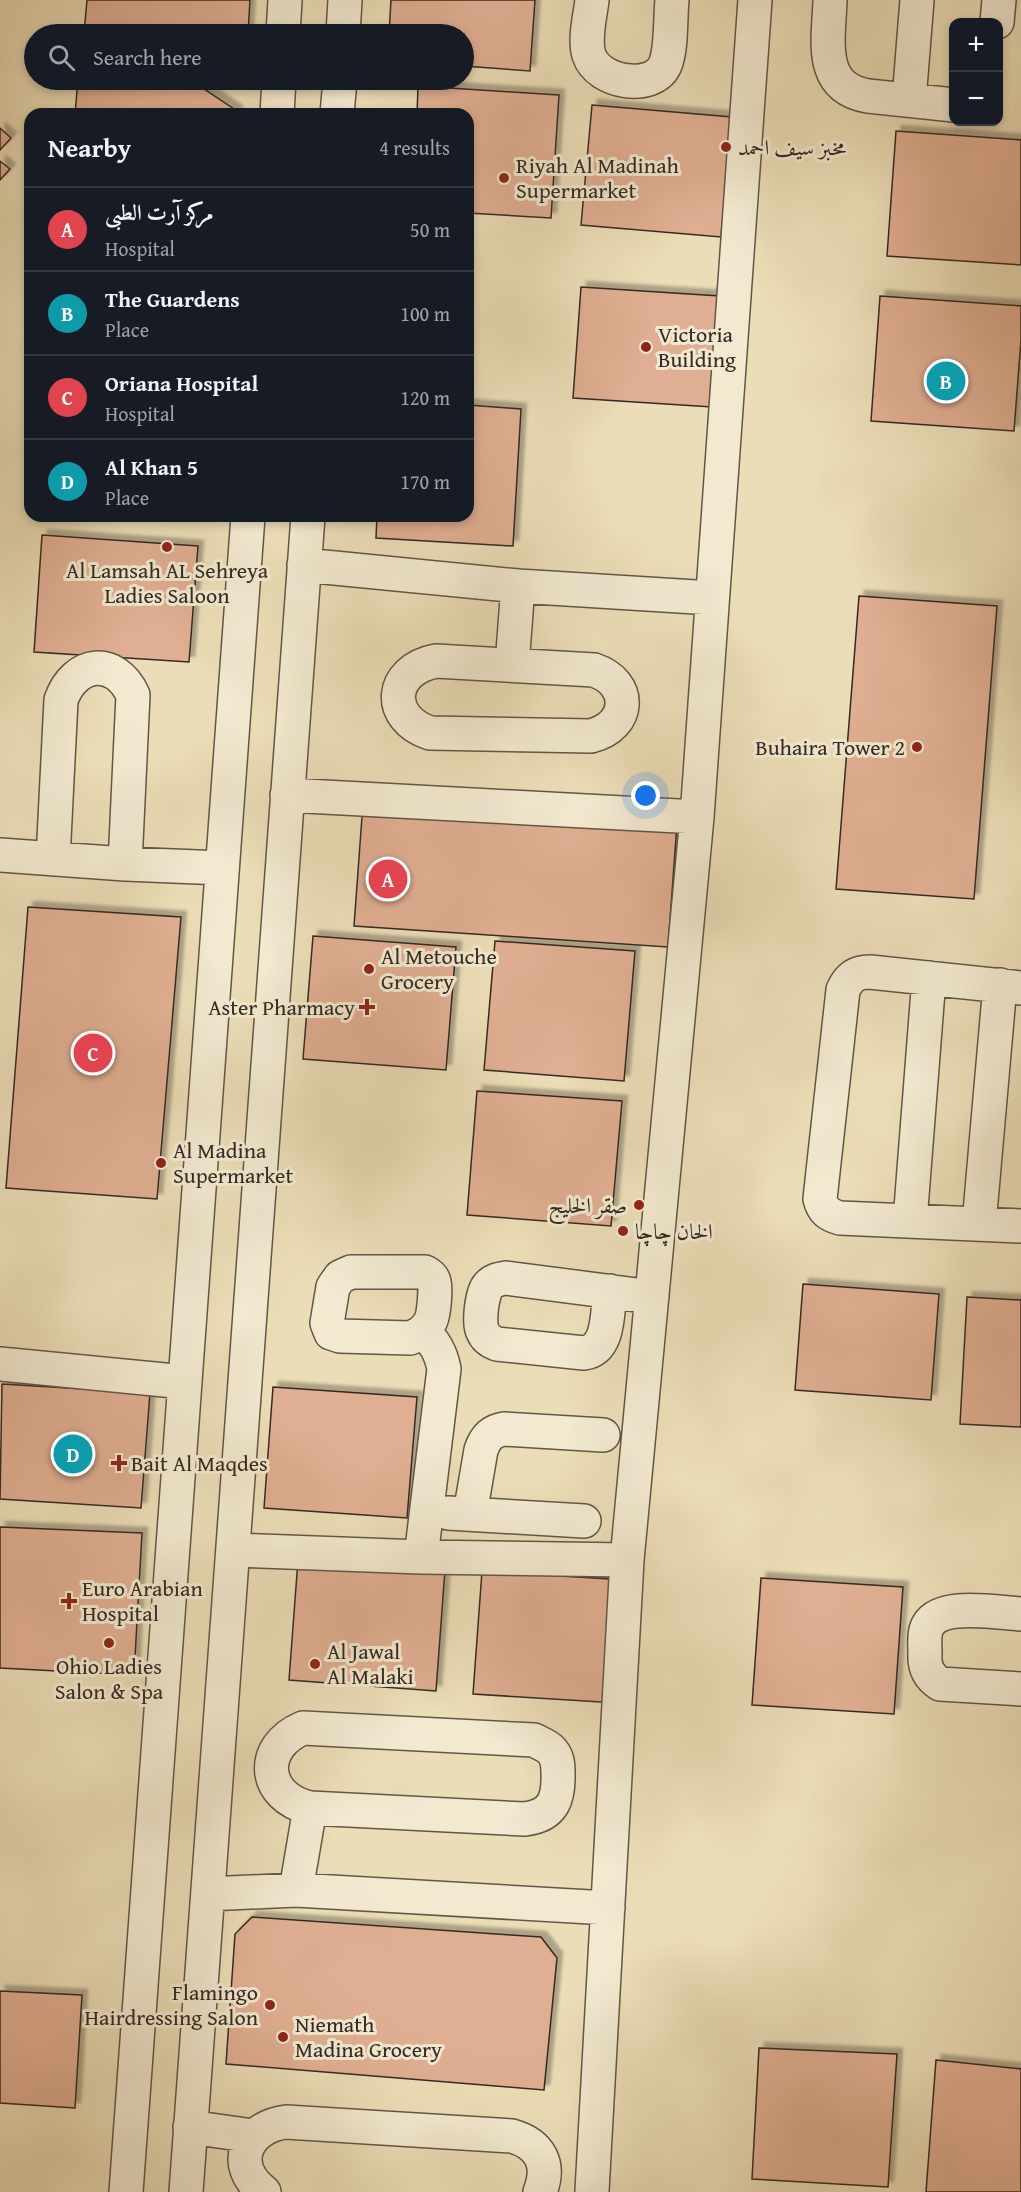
<!DOCTYPE html>
<html lang="en">
<head>
<meta charset="utf-8">
<style>
	body { margin:0; font-family:"Gentium Book Plus",Amiri,serif; background:#242831; color:#f1f3f6 }
	.controls { position:absolute; right:18px; top:18px; display:grid; overflow:hidden; border-radius:12px; box-shadow:0 3px 9px #0003 }
	.controls button { width:54px; height:54px; display:grid; place-items:center; padding:0; border:0; border-bottom:2px solid #363941; background:#171b24; color:#f1f3f6; font:30px sans-serif }
	.you { position:absolute; left:646px; top:796px; width:21px; height:21px; margin:-15px; border:4px solid #fff; border-radius:50%; background:#1a73e8; box-shadow:0 0 0 9px #1a73e833 }
	.badge { display:grid; place-items:center; width:39px; height:39px; border-radius:50%; background:#1a73e8; color:#fff; font-size:20px; font-weight:700 }
	.pin { position:absolute; translate:-50% -50%; border:3px solid #fff; box-shadow:0 2px 6px #0006 }
	.list { margin:0; padding:0; list-style:none }
	h2 { display:flex; justify-content:space-between; align-items:center; height:78px; margin:0; padding:0 24px; font-size:26px }
	h2 small { font-size:20px; font-weight:400; color:#9ea1a6 }
	.list li { display:grid; grid-template-columns:39px 1fr auto; gap:18px; align-items:center; box-sizing:border-box; height:84px; padding:0 24px; border-top:2px solid #363941 }
	.list b { display:block; font-size:22px; white-space:nowrap }
	.list p { margin:0; font-size:20px; white-space:nowrap; color:#9ea1a6 }
	.list em { font-size:20px; font-style:normal; color:#9ea1a6 }
	.icon { flex:none; width:33px; height:33px; fill:none; stroke:currentColor; stroke-width:2; stroke-linecap:round; stroke-linejoin:round }
	.map { position:relative; flex:none; width:1021px; height:2192px; overflow:hidden }
	.search { position:absolute; background:#171b24; box-shadow:0 3px 9px #0003; left:24px; top:24px; width:450px; height:66px; display:flex; align-items:center; gap:15px; box-sizing:border-box; padding:0 21px; border-radius:33px; color:#9ea1a6; font-size:22px }
	.panel { position:absolute; background:#171b24; box-shadow:0 3px 9px #0003; left:24px; top:108px; width:450px; height:414px; border-radius:18px }
	.map>svg:first-child { display:block }
	.building { fill:#e0ae92; stroke:#342923; stroke-width:1.5; filter:url(#shadow) }
	.lines { fill:none; stroke-linecap:round; stroke-linejoin:round }
	.minor-casing { stroke:#625648; stroke-width:36 }
	.minor { stroke:#f2e9d0; stroke-width:33 }
	.poi-dot { fill:#8f2418; stroke:#f2e9d0; stroke-width:2 }
	.labels { text-anchor:middle; stroke-width:6; stroke-linejoin:round; paint-order:stroke }
	.poi-label { font-size:22px; fill:#342923; stroke:#f2e9d0; text-anchor:start }
</style>
</head>
<body>
<div class="map">
<svg width="1021" height="2192" viewBox="0 0 1021 2192">
	<defs>
		<filter id="shadow"><feDropShadow dx="5.5" dy="-5.5" stdDeviation="1.5" flood-color="#0004"/></filter>
	</defs>
	<rect width="100%" height="100%" fill="#ebddb7"/>
	<filter id="stains"><feTurbulence type="fractalNoise" baseFrequency=".00333" numOctaves="4"/><feColorMatrix values="0 0 0 0 .2 0 0 0 0 .09 0 0 0 0 .02 0 0 0 .5 -.17"/></filter>
	<radialGradient id="worn" r=".72"><stop offset=".6" stop-color="#630" stop-opacity="0"/><stop offset="1" stop-color="#630" stop-opacity=".3"/></radialGradient>
	<path class="building" d="M87 0H250L248 34H84Z
		M391 0H535L530 71 464 66V34H389Z
		M78 80H104L201 87 237 111 236 114H75Z
		M418 86 559 95 551 218 468 213V114H417Z
		M592 105 732 117 721 237 581 225Z
		M0 128 11 138 0 150Z
		M896 131 1021 140V265L887 256Z
		M0 161 10 169 0 180Z
		M581 287 720 296 712 407 573 398Z
		M880 296 1021 306V340L1014 431 871 421Z
		M468 405 521 409 513 546 376 538 377 516H468Z
		M42 535 198 546 189 662 34 652Z
		M859 596 997 606 974 899 836 889Z
		M363 803 677 824 668 947 354 926Z
		M28 907 181 917 157 1199 6 1188Z
		M313 936 456 947 446 1070 303 1059Z
		M495 941 635 951 624 1081 484 1070Z
		M477 1091 622 1101 611 1226 467 1215Z
		M803 1284 939 1294 931 1400 795 1390Z
		M967 1297 1021 1300V1427L960 1424Z
		M2 1384 150 1393 141 1508 0 1499Z
		M273 1387 417 1397 407 1518 264 1508Z
		M0 1527 142 1533 134 1675 0 1668Z
		M298 1560 445 1570 436 1691 289 1680Z
		M482 1571 626 1580 617 1703 473 1694Z
		M761 1578 903 1587 894 1714 752 1705Z
		M252 1917 541 1937 557 1958 544 2090 226 2064 235 1934Z
		M0 1991 82 1995 75 2108 0 2103Z
		M759 2048 897 2054 888 2187 752 2179Z
		M936 2060 1021 2069V2192H926Z"/>
	<g class="lines">
		<g class="minor-casing">
			<path id="minor" d="M592 0C590 17 584 39 589 55 598 83 653 92 665 65 672 48 670 18 672 0
				M830 0C829 39 817 87 868 96L954 105
				M997 22 999 0
				M283 34 285 0
				M343 34 345 0
				M909 100 917 0
				M277 114 279 80
				M337 114 340 80
				M304 565 518 586 712 598
				M436 661 594 670C633 683 631 726 591 736L430 733C385 718 389 670 436 661Z
				M512 665 518 586
				M287 795 697 817
				M0 855 125 864 222 868
				M53 859 61 700C75 661 115 656 133 695L125 864
				M1021 988 870 972C856 972 849 977 843 990L820 1199C823 1211 829 1215 840 1218L1021 1226
				M910 1221 929 978
				M979 1224 1000 985
				M351 1272H425C429 1274 433 1277 434 1282 436 1288 434 1313 431 1320 427 1329 419 1335 410 1338L340 1336 331 1333 327 1323 333 1287 340 1277Z
				M610 1291C607 1312 610 1349 584 1353L497 1344C491 1342 486 1339 483 1332 478 1324 482 1293 488 1286 493 1280 499 1279 506 1278L652 1297
				M0 1364 185 1382
				M448 1513 584 1521
				M470 1514 481 1450C485 1438 491 1431 504 1429L603 1435
				M233 1550 421 1557 627 1560
				M421 1557 444 1369C441 1353 435 1342 423 1331
				M1021 1614C998 1613 935 1600 926 1630 924 1637 925 1646 925 1653 924 1667 928 1676 940 1684L1021 1689
				M303 1728 534 1740C539 1743 546 1745 551 1750 557 1756 558 1763 558 1772 559 1798 554 1816 524 1819L310 1808C262 1797 258 1747 303 1728Z
				M296 1890 310 1808
				M208 1894 296 1890 608 1908
				M190 2127 253 2136
				M592 2191 627 1560 697 817 755 0
				M126 2192 248 516
				M186 2192 308 516
				M264 2192C229 2165 246 2127 286 2122L512 2136C540 2144 551 2164 540 2192"/>
		</g>
		<use href="#minor" class="minor"/>
	</g>
	<g class="poi-dot">
		<circle cx="726" cy="147" r="6"/>
		<circle cx="504" cy="178" r="6"/>
		<circle cx="646" cy="347" r="6"/>
		<circle cx="167" cy="547" r="6"/>
		<circle cx="917" cy="747" r="6"/>
		<circle cx="369" cy="969" r="6"/>
		<path d="M364 998h6v6h6v6h-6v6h-6v-6h-6v-6h6z"/>
		<circle cx="161" cy="1163" r="6"/>
		<circle cx="639" cy="1205" r="6"/>
		<circle cx="623" cy="1231" r="6"/>
		<path d="M116 1454h6v6h6v6h-6v6h-6v-6h-6v-6h6z"/>
		<path d="M66 1592h6v6h6v6h-6v6h-6v-6h-6v-6h6z"/>
		<circle cx="109" cy="1643" r="6"/>
		<circle cx="315" cy="1664" r="6"/>
		<circle cx="270" cy="2005" r="6"/>
		<circle cx="283" cy="2037" r="6"/>
	</g>
	<g class="labels">
		<g class="poi-label">
			<text x="738" y="155">مخبز سیف احمد</text>
			<text x="516" y="173">Riyah Al Madinah<tspan x="516" dy="25">Supermarket</tspan></text>
			<text x="658" y="342">Victoria<tspan x="658" dy="25">Building</tspan></text>
			<text x="167" y="578" text-anchor="middle">Al Lamsah AL Sehreya<tspan x="167" dy="25">Ladies Saloon</tspan></text>
			<text x="905" y="755" text-anchor="end">Buhaira Tower 2</text>
			<text x="381" y="964">Al Metouche<tspan x="381" dy="25">Grocery</tspan></text>
			<text x="355" y="1015" text-anchor="end">Aster Pharmacy</text>
			<text x="173" y="1158">Al Madina<tspan x="173" dy="25">Supermarket</tspan></text>
			<text x="627" y="1213" text-anchor="end">صقر الخليج</text>
			<text x="635" y="1239">الخان چاچا</text>
			<text x="131" y="1471">Bait Al Maqdes</text>
			<text x="82" y="1596">Euro Arabian<tspan x="82" dy="25">Hospital</tspan></text>
			<text x="327" y="1659">Al Jawal<tspan x="327" dy="25">Al Malaki</tspan></text>
			<text x="109" y="1674" text-anchor="middle">Ohio Ladies<tspan x="109" dy="25">Salon &amp; Spa</tspan></text>
			<text x="258" y="2000" text-anchor="end">Flamingo<tspan x="258" dy="25">Hairdressing Salon</tspan></text>
			<text x="295" y="2032">Niemath<tspan x="295" dy="25">Madina Grocery</tspan></text>
		</g>
	</g>
	<rect width="100%" height="100%" filter="url(#stains)"/>
	<rect width="100%" height="100%" fill="url(#worn)"/>
</svg>
<div class="controls">
<button>+</button>
<button>−</button>
</div>
<div class="you"></div>
<div class="pin badge" style="left:388px;top:879px;background:#e0444e">A</div>
<div class="pin badge" style="left:946px;top:381px;background:#0f9aa8">B</div>
<div class="pin badge" style="left:93px;top:1053px;background:#e0444e">C</div>
<div class="pin badge" style="left:73px;top:1454px;background:#0f9aa8">D</div>
<div class="search"><svg class="icon" aria-label="search" viewBox="0 0 24 24"><circle cx="10" cy="10" r="6"/><path d="M15 15l6 6"/></svg>Search here</div>
<section class="panel">
<h2>Nearby<small>4 results</small></h2>
<ul class="list">
<li><span class="badge" style="background:#e0444e">A</span><div><b>مرکز آرت الطبی</b><p>Hospital</p></div><em>50 m</em></li>
<li><span class="badge" style="background:#0f9aa8">B</span><div><b>The Guardens</b><p>Place</p></div><em>100 m</em></li>
<li><span class="badge" style="background:#e0444e">C</span><div><b>Oriana Hospital</b><p>Hospital</p></div><em>120 m</em></li>
<li><span class="badge" style="background:#0f9aa8">D</span><div><b>Al Khan 5</b><p>Place</p></div><em>170 m</em></li>
</ul>
</section>
</div>
</body>
</html>
